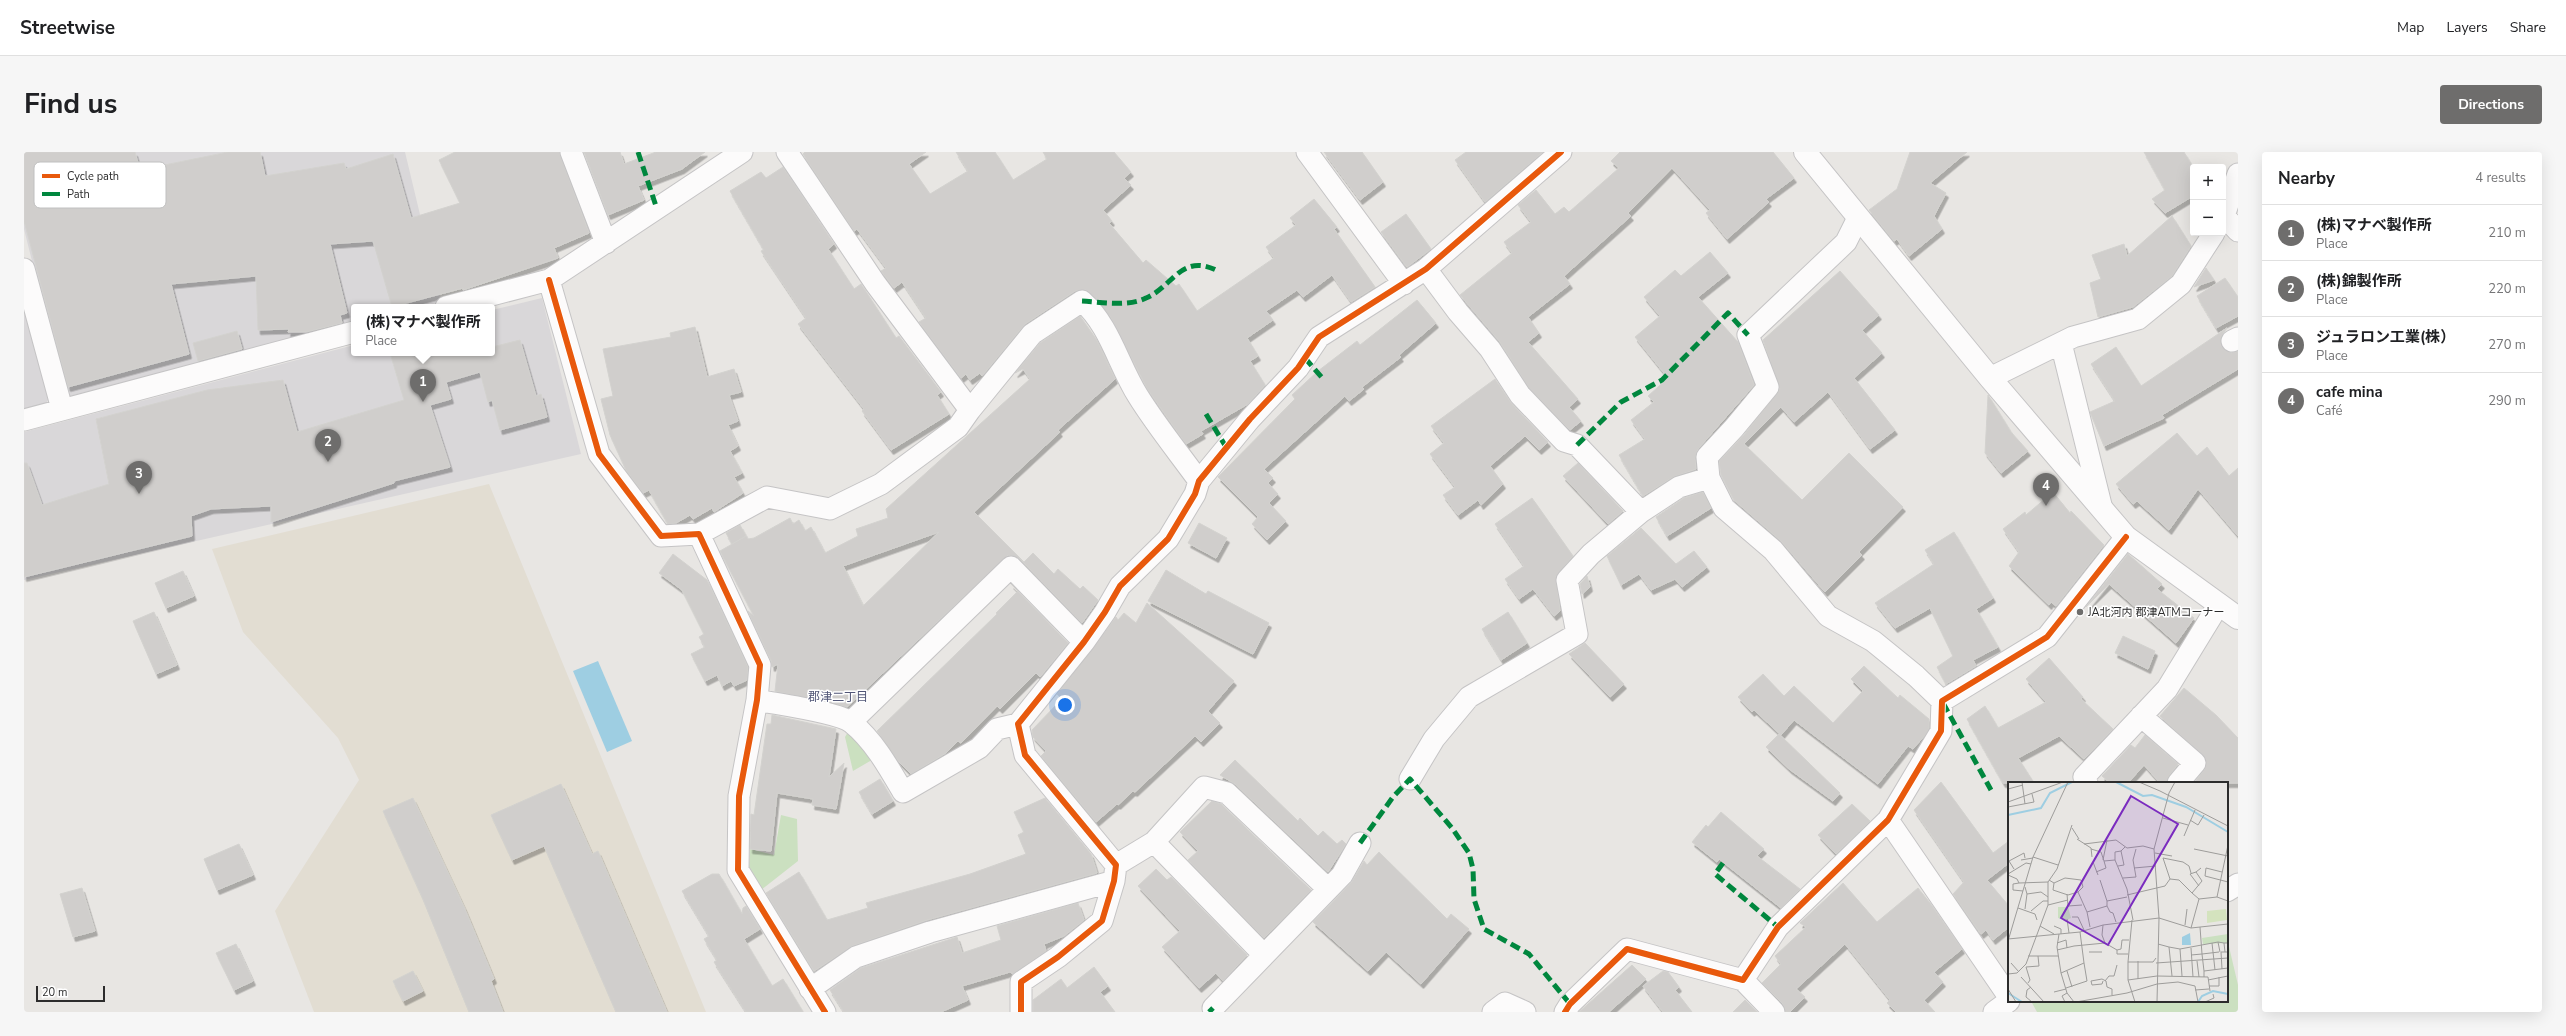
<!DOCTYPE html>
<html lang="en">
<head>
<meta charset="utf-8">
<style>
	body { margin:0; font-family:"Nunito Sans","Noto Sans JP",sans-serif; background:#f6f6f6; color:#202124 }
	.controls { position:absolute; right:12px; top:12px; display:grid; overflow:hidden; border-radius:4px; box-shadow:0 4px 16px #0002 }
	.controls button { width:36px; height:36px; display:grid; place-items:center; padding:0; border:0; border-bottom:1px solid #e0e0e0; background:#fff; color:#202124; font:20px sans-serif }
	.scale { position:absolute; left:12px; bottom:10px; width:69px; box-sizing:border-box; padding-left:4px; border:2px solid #2c2c2c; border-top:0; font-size:11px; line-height:14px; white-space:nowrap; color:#2c2c2c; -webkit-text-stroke:3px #fff; paint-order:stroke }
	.you { position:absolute; left:1041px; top:553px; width:14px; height:14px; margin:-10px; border:3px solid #fff; border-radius:50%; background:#1a73e8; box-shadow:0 0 0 6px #1a73e833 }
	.badge { display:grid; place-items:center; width:26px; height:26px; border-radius:50%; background:#6e6d6c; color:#fff; font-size:13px; font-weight:700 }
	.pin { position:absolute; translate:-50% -33px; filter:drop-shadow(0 1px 2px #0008) }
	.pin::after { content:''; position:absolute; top:21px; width:14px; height:12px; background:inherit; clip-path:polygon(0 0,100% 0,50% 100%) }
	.popup { position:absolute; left:327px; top:152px; width:144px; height:52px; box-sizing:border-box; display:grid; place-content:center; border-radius:4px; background:#fff; filter:drop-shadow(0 1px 3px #0005); font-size:13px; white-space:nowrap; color:#757577 }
	.popup b { font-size:15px; color:#202124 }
	.popup::after { content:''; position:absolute; left:50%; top:100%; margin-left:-8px; border:8px solid transparent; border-top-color:#fff }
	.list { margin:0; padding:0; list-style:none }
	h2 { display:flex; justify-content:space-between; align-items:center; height:52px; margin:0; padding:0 16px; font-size:17px }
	h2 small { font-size:13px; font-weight:400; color:#757577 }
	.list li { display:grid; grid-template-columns:26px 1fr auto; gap:12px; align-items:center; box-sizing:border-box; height:56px; padding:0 16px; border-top:1px solid #e0e0e0 }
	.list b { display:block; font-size:15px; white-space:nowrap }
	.list p { margin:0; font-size:13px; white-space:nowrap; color:#757577 }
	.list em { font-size:13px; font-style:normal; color:#757577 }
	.map { position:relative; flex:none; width:2214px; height:860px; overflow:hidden; border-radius:4px }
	header { display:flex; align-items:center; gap:24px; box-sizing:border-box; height:56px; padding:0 20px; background:#fff; border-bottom:1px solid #e0e0e0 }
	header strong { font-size:19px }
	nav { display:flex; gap:22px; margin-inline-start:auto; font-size:14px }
	.intro { display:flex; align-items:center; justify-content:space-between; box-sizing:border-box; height:96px; padding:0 24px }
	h1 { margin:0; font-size:28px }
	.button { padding:10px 18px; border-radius:4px; background:#6e6d6c; color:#fff; font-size:14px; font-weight:700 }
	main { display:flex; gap:24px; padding:0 24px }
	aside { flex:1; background:#fff; border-radius:4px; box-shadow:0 4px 16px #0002 }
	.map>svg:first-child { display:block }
	.industrial { fill:#d9d7d9 }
	.education { fill:#e2ddd2 }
	.green { fill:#cbe0c0 }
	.water { fill:#9ecee2 }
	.building { fill:#d0cecc; stroke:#d3d2cf; fill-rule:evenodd; filter:url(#shadow) }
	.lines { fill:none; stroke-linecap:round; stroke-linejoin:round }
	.minor-casing { stroke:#c5c4c5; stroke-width:23 }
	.tertiary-casing { stroke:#c5c4c5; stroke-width:24 }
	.minor { stroke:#fcfbfb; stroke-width:21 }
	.tertiary { stroke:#fcfbfb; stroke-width:22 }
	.quiet { stroke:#00873e; stroke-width:5; stroke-dasharray:10 5; stroke-linecap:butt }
	.cycleway-casing { stroke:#fff; stroke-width:8 }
	.cycleway { stroke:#e8590c; stroke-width:6 }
	.poi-dot { fill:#6e6d6c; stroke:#fff; stroke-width:1.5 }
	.labels { text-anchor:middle; stroke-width:3; stroke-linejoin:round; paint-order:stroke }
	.poi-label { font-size:11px; fill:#2c2c2c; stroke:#fff; text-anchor:start }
	.neighbourhood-label { font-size:12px; fill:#515677; stroke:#fff }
	.inset-river { fill:none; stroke:#9ecee2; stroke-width:2 }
	.inset-road { fill:none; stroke:#9d9c9a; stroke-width:1 }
	.view { fill:#7b2cbf; fill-opacity:0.15; stroke:#7b2cbf; stroke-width:2 }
	.inset-edge { fill:none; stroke:#2c2c2c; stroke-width:2 }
	.key { fill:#fff; stroke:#c0c0c0; stroke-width:1 }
	.key-label { font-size:11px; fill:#2c2c2c }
</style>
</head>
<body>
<header>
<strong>Streetwise</strong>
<nav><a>Map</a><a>Layers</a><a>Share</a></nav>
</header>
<div class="intro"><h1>Find us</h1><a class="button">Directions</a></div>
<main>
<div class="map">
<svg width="2214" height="860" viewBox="0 0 2214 860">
	<defs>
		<filter id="shadow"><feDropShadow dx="2.5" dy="4.5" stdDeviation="0" flood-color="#0004"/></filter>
	</defs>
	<rect width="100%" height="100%" fill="#e8e6e3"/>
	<path class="industrial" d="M0 0H381L417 150 397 155H330V172L42 245 0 77Z
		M0 137 28 242 22 251 0 257Z
		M518 146 557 302 0 428V280L330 193V201H468V158Z"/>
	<path class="education" d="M465 332 682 860H290L251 759 335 628 314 586 219 480 188 397Z"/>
	<path class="green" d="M827 575 853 605 829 619 821 585Z
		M757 663 773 667 774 709 737 738 725 718 726 697 750 703Z
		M2203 786 2214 833V860H2013L2008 851 2011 849H2203Z"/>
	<path class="water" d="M574 509 608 589 583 600 549 519Z"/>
	<path class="building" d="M0 0H111L116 18 204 0H236L241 24 320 11 322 17 369 2 387 66 436 51 415 8 431 0H535L565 81 530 96 534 106 439 138V136L368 155 349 89 306 92 323 161 316 163 318 171 282 180H264L265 177 234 178 232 124 147 132 165 202 44 235 0 69Z
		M560 0H596L600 12 632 0H681L658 17 614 34 620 48 584 63Z
		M781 0H902L885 12 906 42 944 19 932 0H971L989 28 1023 7 1019 0H1090L1107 20 1100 26 1107 33 1079 58 1088 69 1085 71 1119 111 1122 108 1152 134 1155 132 1173 159 1250 106 1242 95 1272 73 1266 66 1290 47 1313 75 1310 77 1351 135 1327 150 1308 123 1279 145 1273 138 1242 159 1249 168 1223 186 1234 204 1226 209 1241 233 1224 252 1177 279 1179 282 1162 292 1124 238 1086 164 1062 138 1051 139 1001 172 958 224 956 221 946 228 942 222 937 226 895 170 902 166 878 130 870 136 857 119 862 116 833 77 830 79 779 2Z
		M1300 0H1338L1359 30 1336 48Z
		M1442 0H1519L1461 50 1431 8Z
		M1596 0H1749L1770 26 1742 47 1745 50 1703 87 1682 61 1686 58 1648 16 1604 61 1607 64 1540 124 1546 132 1504 165 1515 181 1504 190 1554 247 1545 255 1557 269 1546 278 1505 236 1476 190 1436 143 1488 101 1480 90 1507 70 1494 53 1512 38 1531 62 1540 55 1545 60 1595 16 1587 9Z
		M1886 0H1943L1906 31 1922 41 1910 64 1918 77 1885 104 1873 87 1870 89 1845 58 1873 37Z
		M2120 0H2160L2169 15V44L2141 61 2128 47 2141 38Z
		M759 15 810 92 804 97 830 137 837 132 872 186 875 184 917 240 913 243 925 262 867 298 838 259 840 257 774 172 782 166 737 99 740 98 706 39 737 20 742 26Z
		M1382 62 1407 97 1383 115 1357 80Z
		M2148 64 2167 94 2148 124 2109 155 2074 165 2066 131 2077 127 2068 103 2100 92 2103 104Z
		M1686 100 1704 121 1674 145 1714 190 1730 233 1674 297 1671 306 1672 317 1649 325 1619 344 1595 303 1621 287 1607 268 1630 250 1624 244 1644 226 1611 185 1636 164 1620 145 1651 118 1657 124Z
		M2182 116 2190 128 2170 135Z
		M1816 119 1855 163 1838 178 1858 201 1830 226 1871 278 1846 297 1804 240 1770 270 1757 255 1720 292 1778 348 1825 301 1879 355 1835 400 1838 403 1801 440 1757 389 1710 348 1697 323 1695 309 1719 284 1756 237 1739 188Z
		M2201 126 2214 145V164L2192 176 2173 144Z
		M1393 148 1412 171 1375 203 1377 205 1338 235 1340 237 1325 249 1321 244 1240 317 1249 326 1244 331 1254 342 1245 351 1262 369 1243 388 1228 372 1234 365 1194 325 1271 247 1268 243 1294 219 1333 189 1336 193Z
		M1056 164 1072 187 1091 227 1034 278 1036 280 950 360 1000 410 1009 401 1030 422 1034 417 1056 437 1059 434 1074 448 1058 471 996 407 984 403 823 555 751 539 754 512 748 515 747 508 724 459 730 464 696 399 722 384 724 387 730 386 766 366 769 372 775 368 781 379 787 375 801 401 834 384 832 377 864 366 862 357 1006 227 999 217 991 221 1016 191ZM915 380 839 454 819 414Z
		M671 175 683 225 710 217 717 240 705 243 714 269 704 273 714 294 706 299 718 321 710 325 719 341 690 360 688 356 669 367 666 363 652 371 644 372 625 338 619 341 602 318 586 283 577 247 589 244 579 197 647 185 646 181Z
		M2203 176 2198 183 2197 194 2207 201 2214 199V217L2138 263 2140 266 2080 294 2066 260 2091 249 2067 212 2092 195 2117 234Z
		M213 179 218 197 174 209 169 191Z
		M496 188 512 244 517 242 523 265 476 278 468 248 464 250 456 220 422 230 427 247 406 253 426 315 370 329V331L247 370V354L187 357 167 364 168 384 0 425V311H3L18 353 85 332 72 267 183 238 259 228 273 280 380 248 366 201H468V195Z
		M1471 227 1487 251 1524 290 1515 298 1501 284 1466 314 1479 332 1457 353 1454 348 1434 363 1419 343 1431 335 1406 302 1420 291 1407 274Z
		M1964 243 1987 280 2004 299 1977 321 1961 301Z
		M2153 281 2173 304 2183 295 2205 324 2214 316V384L2174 337 2145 378 2113 349 2109 352 2092 332Z
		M1554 311 1599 359 1584 372 1539 324Z
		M1679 340 1687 356 1643 384 1632 365 1660 346Z
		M2029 340 2046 361 2047 359 2080 393 2032 454 2027 450 2025 453 1985 414 1995 400 1979 377 2001 360 2002 363Z
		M1508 346 1549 404 1532 424 1536 459 1530 464 1509 437 1495 447 1481 427 1500 414 1471 372Z
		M1175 371 1203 386 1192 406 1164 391Z
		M716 373 722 384 708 392 702 381Z
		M1617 376 1652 412 1670 399 1683 415 1658 435 1651 427 1627 438 1615 422 1597 433 1583 404Z
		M1930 380 1969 446 1952 457 1974 495 1949 508 1952 514 1922 532 1913 515 1929 504 1906 456 1871 476 1851 451 1910 412 1901 398Z
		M649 402 683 428 724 515 723 528 710 534 707 529 698 534 693 523 681 529 667 502 681 495 675 485 680 482 658 438 635 421Z
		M2104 402 2138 432 2133 437 2170 466 2152 491 2085 432 2062 455Z
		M1142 418 1182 442 1184 439 1245 471 1229 502 1124 449Z
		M159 419 170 444 142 456 131 431Z
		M1563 424 1566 435 1558 442 1556 432Z
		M987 432 1044 491 1016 525 1012 521 976 557 973 554 937 591 934 589 922 601 887 622 875 610 853 579 973 462 972 461 994 439Z
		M1123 451 1210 529 1184 559 1196 571 1177 590 1171 584 1111 640 1109 639 1094 653 1093 652 1072 670 1017 604 1022 599 1009 585 1008 578 1033 552 1037 546 1033 542 1092 465 1094 468 1100 461 1112 471Z
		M130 460 153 513 132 522 109 469Z
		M1484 460 1503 491 1477 508 1458 477Z
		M2099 484 2131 499 2124 517 2091 501Z
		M1561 491 1600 532 1586 545 1545 502Z
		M2025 506 2059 545 2057 547 2089 577 2060 607 2035 584 1994 606 2010 631H1979L1943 567 1961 554 1974 576 2022 550 2002 527Z
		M1840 514 1874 546 1876 543 1905 567V576L1902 582 1889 597 1884 594 1854 632 1770 568 1757 583 1730 558 1728 560 1714 545 1739 522 1760 544 1770 534 1809 571 1839 539 1827 527Z
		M2160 536 2192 563 2214 586V631H2170L2180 618 2182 607 2136 564Z
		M748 563 812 577 805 625 820 611 812 657 788 653 789 647 753 641 747 699 726 697 727 662 730 663 743 572H747Z
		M1755 582 1816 641 1809 649 1765 617 1742 595Z
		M2121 583 2154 612 2145 624 2142 631H2136L2120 613 2104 631H2086L2078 624 2107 593 2111 596Z
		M1211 608 1274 669 1276 666 1294 684 1299 679 1313 692 1318 688 1322 692 1304 720 1211 632 1196 623Z
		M856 627 869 649 848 662 835 640Z
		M1917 630 1969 701 1985 689V711L1963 728 1985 754V775L1969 788 1962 778 1957 782 1929 742 1940 730 1890 658Z
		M537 632 568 702 574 699 643 860H592L520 694 488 708 467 663Z
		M389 646 440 755 470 827 467 829 479 860H445L398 745 359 659Z
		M1021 646 1067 702 1073 721 903 768 828 794 790 819 742 741 775 720 803 768 844 756 842 751 946 722 1002 702 994 683 1000 680 990 660Z
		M1188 649 1197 652 1287 738 1240 786 1164 708 1174 699 1156 680Z
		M1828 652 1846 669 1812 702 1794 683Z
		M1697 660 1740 697 1733 704 1776 737 1757 756 1695 707 1693 710 1668 690 1682 673 1684 675Z
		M215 692 229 723 193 738 180 707Z
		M1355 700 1423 767 1427 762 1445 777 1397 832 1362 800 1344 819 1289 770 1327 731 1340 709 1343 713Z
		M1132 717 1143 728 1147 725 1223 803 1199 829 1192 821 1175 836 1138 795 1156 779 1114 734Z
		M688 722H695L718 762 719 756 722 754 736 777 720 787 748 834 759 827 779 860H722L690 810 693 808 680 787 685 784 658 739Z
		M1819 731 1853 770 1894 736 1906 751 1938 797 1910 820 1919 830 1900 848 1911 860H1872L1863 851 1866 848 1821 792 1772 837 1781 845 1766 860H1762L1759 852 1738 831 1757 812 1751 804 1782 775 1776 771Z
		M58 736 71 779 49 785 36 742Z
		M1054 751 1060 768 1040 784 1020 792 1022 799 989 822 986 820 938 834 944 848 917 860H820L806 838 837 816 933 785 938 801 977 788 973 774Z
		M212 792 229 829 210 838 192 801Z
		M1608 813 1622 827 1585 860H1555Z
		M1070 815 1084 834 1076 840 1091 860H1009V848L1037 827 1043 836Z
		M389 819 399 839 379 849 369 829Z
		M1639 819 1644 820 1655 835 1651 838 1668 860H1639L1619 834Z
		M1721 848 1733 860H1709Z"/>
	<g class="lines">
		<g class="minor-casing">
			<path id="minor" d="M547 0 582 91
				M763 0 851 131 946 258
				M1283 0 1380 132
				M2214 22 2200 64 2214 79
				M1834 66 1822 90 1724 183 1744 235 1710 276 1683 305 1685 326 1700 356 1749 398 1804 464 1849 489 1892 524 1918 549
				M0 117 38 257
				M1402 117 1434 160 1466 197 1496 243 1540 289 1553 293 1617 360 1655 335 1685 326
				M525 128 575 302 637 384 675 382 736 513 733 548 715 644 714 718 801 860
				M422 155 525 128 718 0
				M2208 189 2214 186
				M2037 191 2078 357
				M1966 226 2049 185 2114 167 2157 132 2190 81
				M0 268 330 180
				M675 382 743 345 806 357 857 332 934 275 946 258 1008 182 1058 149C1086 174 1094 212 1114 244 1132 273 1154 300 1175 329
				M733 548C752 552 815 560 828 571 850 589 865 616 879 640L955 596 973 577 994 572
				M2117 564 2171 611 2154 631
				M827 570 987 415 1060 490
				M1386 627 1410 587 1445 545 1553 482 1543 428 1567 402 1617 360
				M2063 631 2060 625 2143 537 2195 452
				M1864 668 1985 845
				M1130 690 1240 803
				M1092 713 1130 690 1180 635 1203 641 1303 736
				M2203 739 2214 732
				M1719 828 1750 860
				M786 837 832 805 906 780 1090 729
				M1189 856 1318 723 1336 691
				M997 860V830L1034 805 1078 769 1090 729 1092 713 1001 603 994 572 1060 490 1081 460 1096 434 1144 387 1171 342 1175 329 1226 267 1274 216 1295 185 1402 117 1537 0
				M1469 860 1481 851 1501 860
				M1541 860 1546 852 1603 797 1719 828 1754 775 1864 668 1917 579 1918 549 2023 485 2102 385
				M1970 860 1985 849"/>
		</g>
		<g class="tertiary-casing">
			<path id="tertiary" d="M1781 0 1966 226 2102 385 2214 466"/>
		</g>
		<use href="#minor" class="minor"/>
		<use href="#tertiary" class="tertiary"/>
		<path class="quiet" d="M614 0 633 57
			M1058 149C1078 150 1104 155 1122 146 1149 135 1157 100 1194 119
			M1281 206 1300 228
			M1182 262 1202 295
			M1553 293 1597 250 1638 228 1704 161 1724 183
			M1919 551 1967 638
			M1336 691 1369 645 1386 627 1428 676 1445 701 1449 717 1450 747 1460 777 1505 802 1546 852
			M1699 711 1691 722 1754 775
			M1185 860 1189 856"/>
		<g class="cycleway-casing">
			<path id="cycleway" d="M525 128 575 302 637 384 675 382 736 513 733 548 715 644 714 718 801 860
				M997 860V830L1034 805 1078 769 1090 729 1092 713 1001 603 994 572 1060 490 1081 460 1096 434 1144 387 1171 342 1175 329 1226 267 1274 216 1295 185 1402 117 1537 0
				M1541 860 1546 852 1603 797 1719 828 1754 775 1864 668 1917 579 1918 549 2023 485 2102 385"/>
		</g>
		<use href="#cycleway" class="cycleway"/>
	</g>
	<circle class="poi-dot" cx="2056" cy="460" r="4"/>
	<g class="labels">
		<g class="poi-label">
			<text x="2064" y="464">JA北河内 郡津ATMコーナー</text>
		</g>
		<g class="neighbourhood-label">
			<text x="814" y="549">郡津二丁目</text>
		</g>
	</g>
	<g transform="translate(1984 630)">
		<rect width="220" height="220" fill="#e8e6e3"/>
		<path d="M50 125H60L63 136 59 138 50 136ZM220 152V161L195 162 194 156Z" fill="#cbe0c0"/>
		<path d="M218 127 219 138 199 141V129Z" fill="#d4e3be"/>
		<path d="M182 151 183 163H174V155Z" fill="#9ecee2"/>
		<path class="inset-river" d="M108 0 135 14 144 13 178 25 220 50M0 33 33 26 42 11 64 0M0 211 14 220M190 220 194 214 205 209 220 212"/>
		<path class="inset-road" d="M14 0 17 22M131 0 152 9 220 44M167 0 161 11 146 67 151 136 183 146 220 142M0 7 15 3M0 20 55 0M0 25 26 20 24 12M155 36 180 43M182 38 190 43 196 33M64 46 71 57M176 54 187 28M69 57 83 66 84 75M76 62 108 58 119 66 135 64 146 67M83 67 93 70 96 79 107 78 119 107 125 138M186 67 220 74M147 71 164 74M25 75 50 83M13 78 25 76M95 78 99 58M107 78V70L113 69 117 65M85 80 90 93M110 84 116 83 113 69M126 86 148 84M6 87 1 79 16 71 17 76M88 90 98 86 96 79M188 90 182 92 191 104M214 90 198 86 197 94 220 100M0 92 18 81 23 82M0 93 9 97 11 101 40 100M115 96 128 95 125 78 128 67M162 97 155 76 175 80 181 84 183 91M41 98 46 101 57 96 73 98 75 105 70 110 79 130 82 145M92 98 99 119M11 101 5 102V108L15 109M46 101 45 108 60 113 70 110M17 105 19 112 33 110 40 115M59 112 60 124 74 123M119 113 157 104 162 97 171 98 184 111M209 115 220 63M191 117 184 111 194 99 188 90 193 86M40 123 60 118M99 124V119L119 115M10 126 27 132 29 138M17 127 19 112M23 129 35 119H40M79 130 99 124 102 130 105 131 108 140M64 135H70L76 148M59 137 61 151M95 143 94 153 97 161M177 143 179 127M32 144 46 152M46 144 53 147V152M183 146 191 117 209 115 220 119M72 150 76 181M51 152 49 165 53 191 59 211 66 220M0 157 72 150 95 143 151 136 149 220M0 159 25 75 60 0M49 161 58 158 59 166M204 161 207 188M150 162 161 165 164 194M161 165 172 167 174 194M183 166 185 195M172 167 210 160M49 168 66 164 97 161 109 168V172H120M109 168 113 167 114 158H121M81 170H94M212 170 210 160 216 161M217 170 216 161H220M183 173 194 172 192 145M20 174H50M130 179V197M189 179 191 195M120 180 124 138M3 181 11 190M148 181 220 176M18 185 31 184 30 174M18 185 22 198 20 201M214 187 213 170H220M59 189 64 205M196 189 194 172 211 170M53 191 76 181 79 199 58 206M0 192 9 191 18 182 40 123V100L49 87 64 43M13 195 36 220M196 195V189L220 186M120 198V180H145L148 176M200 198 220 194M95 199 94 202 84 203 83 199 94 197 98 199 99 205 104 207V213M97 199 101 194H106L109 183M201 204H211V195M23 205 19 208 18 215 24 220M0 207 8 220M187 208 201 207M46 210 58 207M57 220 54 214 59 211M68 220 119 211 149 202 170 200 187 204 190 220M127 220 120 198 149 194 200 195 202 209M197 220 206 216 205 212"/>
		<path class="view" d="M123 14 170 42 100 163 53 136Z"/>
		<rect width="220" height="220" class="inset-edge"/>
	</g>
	<rect x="10" y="10" width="132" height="46" rx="6" class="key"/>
	<rect x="18" y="22" width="18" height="4" fill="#e8590c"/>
	<rect x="18" y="40" width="18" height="4" fill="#00873e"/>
	<g class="key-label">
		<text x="43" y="28">Cycle path</text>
		<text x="43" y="46">Path</text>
	</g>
</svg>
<div class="controls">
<button>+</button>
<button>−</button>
</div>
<div class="scale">20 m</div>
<div class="you"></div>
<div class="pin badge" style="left:399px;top:250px">1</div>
<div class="popup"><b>(株)マナべ製作所</b>Place</div>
<div class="pin badge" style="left:304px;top:310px">2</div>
<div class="pin badge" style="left:115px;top:342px">3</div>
<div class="pin badge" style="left:2022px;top:354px">4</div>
</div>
<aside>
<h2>Nearby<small>4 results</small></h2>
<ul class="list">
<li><span class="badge">1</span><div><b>(株)マナべ製作所</b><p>Place</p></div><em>210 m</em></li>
<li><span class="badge">2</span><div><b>(株)錦製作所</b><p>Place</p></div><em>220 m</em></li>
<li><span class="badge">3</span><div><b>ジュラロン工業(株）</b><p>Place</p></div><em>270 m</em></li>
<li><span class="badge">4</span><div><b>cafe mina</b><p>Café</p></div><em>290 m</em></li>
</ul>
</aside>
</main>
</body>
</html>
